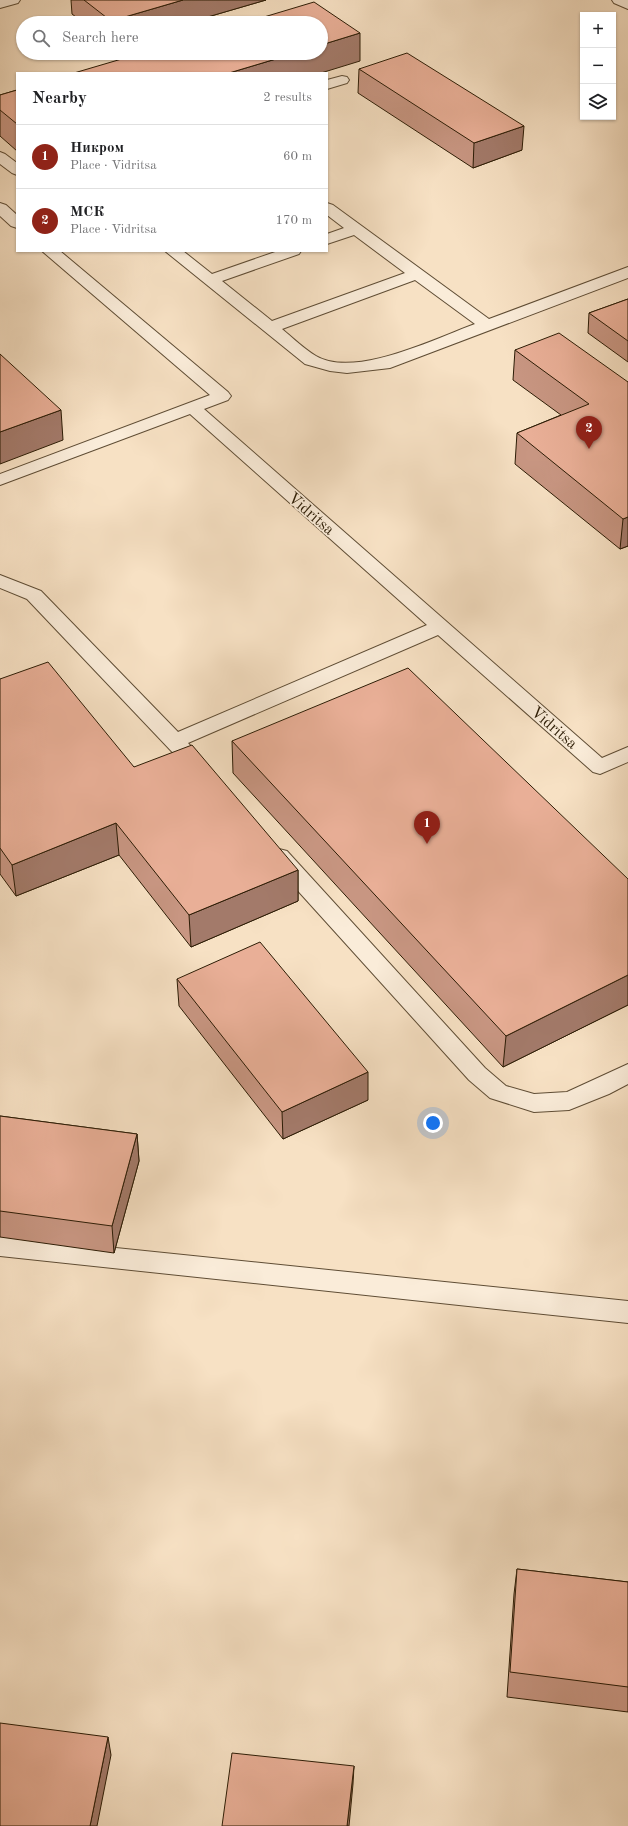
<!DOCTYPE html>
<html lang="en">
<head>
<meta charset="utf-8">
<style>
	body { margin:0; font-family:"Old Standard TT",serif; background:#f2f2f2; color:#202124 }
	.controls { position:absolute; right:12px; top:12px; display:grid; overflow:hidden; border-radius:0px; box-shadow:0 1px 3px #0004 }
	.controls button { width:36px; height:36px; display:grid; place-items:center; padding:0; border:0; border-bottom:1px solid #e0e0e0; background:#fff; color:#202124; font:20px sans-serif }
	.you { position:absolute; left:433px; top:1123px; width:14px; height:14px; margin:-10px; border:3px solid #fff; border-radius:50%; background:#1a73e8; box-shadow:0 0 0 6px #1a73e833 }
	.badge { display:grid; place-items:center; width:26px; height:26px; border-radius:50%; background:#8f2418; color:#fff; font-size:13px; font-weight:700 }
	.pin { position:absolute; translate:-50% -33px; filter:drop-shadow(0 1px 2px #0008) }
	.pin::after { content:''; position:absolute; top:21px; width:14px; height:12px; background:inherit; clip-path:polygon(0 0,100% 0,50% 100%) }
	.list { margin:0; padding:0; list-style:none }
	h2 { display:flex; justify-content:space-between; align-items:center; height:52px; margin:0; padding:0 16px; font-size:17px }
	h2 small { font-size:13px; font-weight:400; color:#757577 }
	.list li { display:grid; grid-template-columns:26px 1fr auto; gap:12px; align-items:center; box-sizing:border-box; height:64px; padding:0 16px; border-top:1px solid #e0e0e0 }
	.list b { display:block; font-size:15px; white-space:nowrap }
	.list p { margin:0; font-size:13px; white-space:nowrap; color:#757577 }
	.list em { font-size:13px; font-style:normal; color:#757577 }
	.icon { flex:none; width:22px; height:22px; fill:none; stroke:currentColor; stroke-width:2; stroke-linecap:round; stroke-linejoin:round }
	.map { position:relative; flex:none; width:628px; height:1826px; overflow:hidden }
	.search { position:absolute; background:#fff; box-shadow:0 1px 3px #0004; left:16px; top:16px; width:312px; height:44px; display:flex; align-items:center; gap:10px; box-sizing:border-box; padding:0 14px; border-radius:22px; color:#757577; font-size:15px }
	.panel { position:absolute; background:#fff; box-shadow:0 1px 3px #0004; left:16px; top:72px; width:312px; height:180px; border-radius:0px }
	.map>svg:first-child { display:block }
	.lines { fill:none; stroke-linecap:round; stroke-linejoin:round }
	.minor-casing { stroke:#5f4d35; stroke-width:2 }
	.minor { fill:#faecd9; fill-rule:evenodd }
	.wall { fill:#c89682; stroke:#2c1c05 }
	.shaded-wall { fill:#a37a6a; stroke:#2c1c05 }
	.building { fill:#e9af97; stroke:#2c1c05 }
	.labels { text-anchor:middle; stroke-width:3.5; stroke-linejoin:round; paint-order:stroke }
	.street-label { font-size:16px; fill:#2c1c05; stroke:#faecd9 }
</style>
</head>
<body>
<div class="map">
<svg width="628" height="1826" viewBox="0 0 628 1826">
	<rect width="100%" height="100%" fill="#f7e1c4"/>
	<filter id="stains"><feTurbulence type="fractalNoise" baseFrequency=".005" numOctaves="4"/><feColorMatrix values="0 0 0 0 .2 0 0 0 0 .09 0 0 0 0 .02 0 0 0 .5 -.17"/></filter>
	<radialGradient id="worn" r=".72"><stop offset=".6" stop-color="#630" stop-opacity="0"/><stop offset="1" stop-color="#630" stop-opacity=".3"/></radialGradient>
	<g class="lines">
		<g class="minor-casing">
			<path id="minor" d="M0 0H20L18 3 0 8Z
				M612 0H628V9L614 3Z
				M342 76 347 77 349 80 347 83 327 89V80Z
				M0 152 5 154 17 163V175L12 173 0 164Z
				M0 203 6 205 17 215V228L11 226 0 216Z
				M327 203 333 205 489 319 628 267V278L390 368 347 373 330 371 305 364 165 251H183L212 274 278 251H301L299 254 222 281 272 321 405 273 354 235 327 244V234L344 228 327 215ZM415 280 475 324C436 338 355 379 316 356 304 349 293 338 282 329Z
				M42 251H60L228 392 231 396 228 400 204 409 602 758 628 747V762L600 774 593 772 438 635 188 743 212 771 209 776 202 778 195 776 27 599 0 588V575L41 591 178 732 427 625 190 414 0 485V474L210 395Z
				M279 849 287 851 485 1068 506 1086 534 1094 567 1092 628 1064V1084L609 1094 569 1110 534 1112 490 1098 469 1080 271 861 268 856 271 851Z
				M0 1236 628 1301V1323L0 1256Z"/>
		</g>
		<use href="#minor" class="minor"/>
	</g>
	<path class="wall" d="M71 0H266L187 23H84L72 14Z
		M359 69 522 150 473 168 358 93Z
		M17 90V151L0 136V95Z
		M628 299V362L588 333 589 313Z
		M515 350 628 382V546L620 549 515 464 517 433 561 415 513 380Z
		M0 679 134 767 298 870V901L191 947 119 855 16 896 0 874Z
		M232 741 628 879V1005L503 1067 233 773Z
		M177 979 368 1100 283 1139 179 1006Z
		M0 1116 137 1134 139 1161 114 1253 0 1237Z
		M517 1569 628 1582V1712L507 1697 514 1594Z"/>
	<path class="shaded-wall" d="M183 0H266L187 23H112L111 21Z
		M360 33V61L321 73H229L296 53H321V45Z
		M524 126 522 150 473 168 474 143Z
		M61 410 63 440 0 464V432Z
		M628 517V546L620 549 623 519Z
		M116 823 119 855 16 896 12 865Z
		M298 870V901L191 947 189 915Z
		M628 975V1005L503 1067 506 1036Z
		M368 1072V1100L283 1139 282 1112Z
		M137 1134 139 1161 114 1253 112 1226Z
		M108 1737 111 1755 97 1826H90Z
		M354 1766 353 1784 349 1826H347Z"/>
	<path class="building" d="M84 0H183L111 21Z
		M314 2 360 33 321 45V23H244Z
		M142 53H296L229 73H74Z
		M407 53 524 126 474 143 359 69Z
		M17 90V124L0 110V95Z
		M628 299V341L589 313Z
		M559 333 628 382V517L623 519 517 433 589 404 515 350Z
		M0 354 61 410 0 432Z
		M48 662 134 767 192 745 298 870 189 915 116 823 12 865 0 848V679Z
		M408 668 628 879V975L506 1036 232 741Z
		M260 942 368 1072 282 1112 177 979Z
		M0 1116 137 1134 112 1226 0 1211Z
		M517 1569 628 1582V1687L510 1672Z
		M0 1723 108 1737 90 1826H0Z
		M232 1753 354 1766 347 1826H222Z"/>
	<g class="labels">
		<g class="street-label">
			<text transform="translate(312 513) rotate(41)" y="6">Vidritsa</text>
			<text transform="translate(555 727) rotate(41)" y="6">Vidritsa</text>
		</g>
	</g>
	<rect width="100%" height="100%" filter="url(#stains)"/>
	<rect width="100%" height="100%" fill="url(#worn)"/>
</svg>
<div class="controls">
<button>+</button>
<button>−</button>
<button><svg class="icon" aria-label="layers" viewBox="0 0 24 24"><path d="M12 4l9 5-9 5-9-5zM3 14l9 5 9-5"/></svg></button>
</div>
<div class="you"></div>
<div class="pin badge" style="left:427px;top:844px">1</div>
<div class="pin badge" style="left:589px;top:449px">2</div>
<div class="search"><svg class="icon" aria-label="search" viewBox="0 0 24 24"><circle cx="10" cy="10" r="6"/><path d="M15 15l6 6"/></svg>Search here</div>
<section class="panel">
<h2>Nearby<small>2 results</small></h2>
<ul class="list">
<li><span class="badge">1</span><div><b>Никром</b><p>Place · Vidritsa</p></div><em>60 m</em></li>
<li><span class="badge">2</span><div><b>МСК</b><p>Place · Vidritsa</p></div><em>170 m</em></li>
</ul>
</section>
</div>
</body>
</html>
